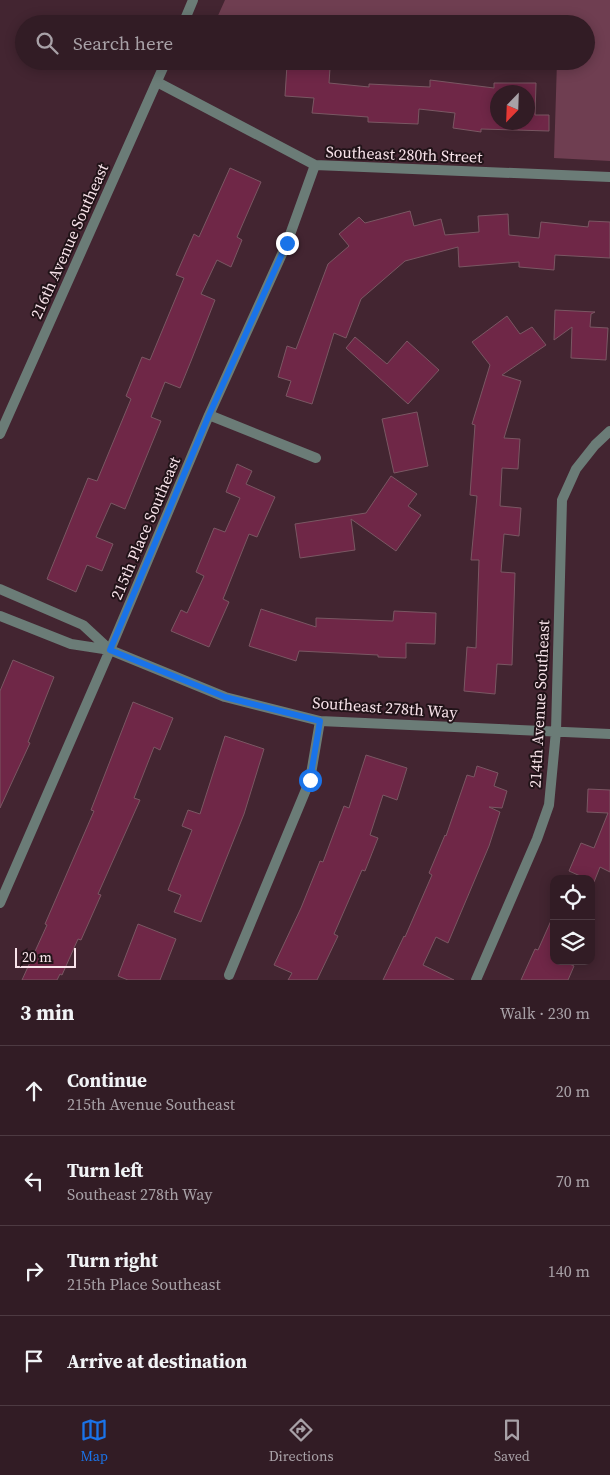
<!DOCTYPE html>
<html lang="en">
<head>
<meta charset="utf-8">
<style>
	body { margin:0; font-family:"Source Serif 4",serif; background:#3d2932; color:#f1f3f6 }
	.controls { position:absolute; right:15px; bottom:15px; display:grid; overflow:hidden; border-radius:10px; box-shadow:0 2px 12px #0003 }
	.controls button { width:45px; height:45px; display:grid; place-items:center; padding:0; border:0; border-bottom:1px solid #4d3a42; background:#321c25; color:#f1f3f6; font:25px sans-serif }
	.compass { position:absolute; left:490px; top:85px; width:45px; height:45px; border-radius:50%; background:#321c25; box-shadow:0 2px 12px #0003; rotate:203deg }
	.scale { position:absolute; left:15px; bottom:12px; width:61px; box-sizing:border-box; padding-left:5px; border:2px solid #f8e3ea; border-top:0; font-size:14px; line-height:18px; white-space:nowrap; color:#f8e3ea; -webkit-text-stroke:4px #211318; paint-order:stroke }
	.stop { position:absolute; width:15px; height:15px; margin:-11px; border:4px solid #1a73e8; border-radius:50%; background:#fff }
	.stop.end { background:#1a73e8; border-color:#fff; box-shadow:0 1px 5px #0008 }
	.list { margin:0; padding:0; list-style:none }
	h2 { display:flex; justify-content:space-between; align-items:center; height:65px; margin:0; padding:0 20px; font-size:21px }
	h2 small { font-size:16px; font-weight:400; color:#a8a1a7 }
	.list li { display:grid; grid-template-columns:32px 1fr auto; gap:15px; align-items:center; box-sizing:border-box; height:90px; padding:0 20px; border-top:1px solid #4d3a42 }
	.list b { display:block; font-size:19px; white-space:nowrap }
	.list p { margin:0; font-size:16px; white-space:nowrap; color:#a8a1a7 }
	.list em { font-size:16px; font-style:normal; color:#a8a1a7 }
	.icon { flex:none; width:28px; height:28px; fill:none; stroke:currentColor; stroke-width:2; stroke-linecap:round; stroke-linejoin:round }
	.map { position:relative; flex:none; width:610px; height:980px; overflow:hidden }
	.search { position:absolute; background:#321c25; box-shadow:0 2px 12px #0003; left:15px; right:15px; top:15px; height:55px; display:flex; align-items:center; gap:12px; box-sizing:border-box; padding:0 18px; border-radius:28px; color:#a8a1a7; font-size:19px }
	.sheet { height:425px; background:#321c25 }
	nav { display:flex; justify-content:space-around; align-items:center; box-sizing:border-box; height:70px; border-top:1px solid #4d3a42; background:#321c25; font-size:14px; color:#a8a1a7 }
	nav a { display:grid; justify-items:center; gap:2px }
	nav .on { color:#1a73e8 }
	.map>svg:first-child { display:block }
	.green { fill:#6f3e51 }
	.building { fill:#6f2747; stroke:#7a5763; fill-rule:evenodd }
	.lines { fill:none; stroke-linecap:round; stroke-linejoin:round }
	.minor { stroke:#6b7c77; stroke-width:10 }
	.tertiary { stroke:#6b7c77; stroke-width:10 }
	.route { stroke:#1a73e8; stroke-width:6 }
	.labels { text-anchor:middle; stroke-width:4; stroke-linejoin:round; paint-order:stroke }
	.street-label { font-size:16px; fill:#f8e3ea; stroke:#211318 }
</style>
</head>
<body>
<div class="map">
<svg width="610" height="980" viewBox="0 0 610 980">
	<rect width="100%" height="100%" fill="#432531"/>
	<path class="green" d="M225 0H610V161L554 158 557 61H586V24H226L216 20Z"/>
	<path class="building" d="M287 65 330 68 329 83 369 87V84L430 87V80L494 88V83H536L535 115H549V131L481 129V132L453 128 455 113 419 109 418 124 368 122V117L312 113 314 98 285 96ZM498 92H528V122H498Z
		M230 168 261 182 237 237 242 240 231 267 217 260 201 294 215 300 191 361 180 388 165 382 151 417 161 421 125 509 111 503 96 537 113 544 102 571 87 565 76 592 47 579 88 478 97 481 131 399 126 396 142 357 150 360 184 278 176 275 194 234 199 237Z
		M410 211 414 226 441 219 445 235 479 232 478 216 508 214 509 235 539 238 541 222 588 227 589 221 610 222V258L555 255 554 270 519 267V262L459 267 458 247 405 261 361 299 346 338 334 333 312 404 286 396 291 381 278 377 287 346 296 349 328 264 349 246 339 234 359 217 365 223Z
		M555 310 595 312 591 314 590 327 608 328 606 360 571 358 572 327 554 340Z
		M507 316 520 334 532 327 546 345 502 375 521 381 504 438 520 439 518 469 502 468 500 506 521 508 519 536 504 534 501 572 515 573 512 665 497 664 495 694 464 691 467 647 476 648 479 560H471L477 496 470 495 475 425 472 424 490 365 472 342Z
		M355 337 387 364 407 341 439 370 408 404 346 348Z
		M417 412 428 466 394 473 382 419Z
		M237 464 252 471 246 484 275 497 257 537 249 534 223 599 229 602 209 647 171 631 181 610 187 613 204 576 196 572 214 528 225 532 240 498 226 492Z
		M391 476 417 494 408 506 421 515 396 551 351 519 355 550 300 558 295 524 366 513Z
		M261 609 316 627V618L393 621 394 611 436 613 435 644 406 643V658L378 657V655L299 651 296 661 249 646Z
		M13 660 54 677 28 742 30 743 0 808V691Z
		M133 702 173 718 160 750 154 747 134 798 140 800 98 894 101 895 81 940 78 939 62 975 60 974 57 980H22L47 925 45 924 94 811 91 810Z
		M225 736 264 749 244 814 201 922 174 912 181 895 168 890 192 830 182 826 188 810 200 814Z
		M366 755 407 768 397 800 383 795 370 835 378 838 365 871 362 870 334 934 338 936 317 980H288L292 973 274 965 301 908 320 861 323 862 344 806 349 808Z
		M477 766 498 773 494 786 507 791 502 808 489 807 500 812 489 846 448 943 436 937 423 965 454 980H383L404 936 405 937 432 875 429 873 445 835 446 836 467 775 474 777Z
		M588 789 610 790V872L600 867 594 882 591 880V879H587L569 871 581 843 594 848 608 813 587 812Z
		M554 914V961H563L574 966 568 980H521L535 949 538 950Z
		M138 924 176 939 160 980H128L118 976Z"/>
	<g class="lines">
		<path class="minor" d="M157 82 315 165 610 177
			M209 415 316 458
			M0 589 83 625 110 650
			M0 616 71 644 110 650 225 697 320 721 610 734
			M0 903 110 650 209 415 287 243 315 165
			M229 975 310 780 320 721
			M476 980 537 839 549 805 556 731 562 500 576 469 595 445 610 431"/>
		<path class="tertiary" d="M183 24 193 0
			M0 434 166 61"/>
	</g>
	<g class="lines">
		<path class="route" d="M287 243 209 415 110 650 225 697 320 721 310 780"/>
	</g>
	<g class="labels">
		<g class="street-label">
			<text transform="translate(404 154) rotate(2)" y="6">Southeast 280th Street</text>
			<text transform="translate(69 241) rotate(-66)" y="6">216th Avenue Southeast</text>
			<text transform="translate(145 528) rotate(-67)" y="6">215th Place Southeast</text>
			<text transform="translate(539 704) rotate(-87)" y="6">214th Avenue Southeast</text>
			<text transform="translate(385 707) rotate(4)" y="6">Southeast 278th Way</text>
		</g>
	</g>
</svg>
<div class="controls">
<button><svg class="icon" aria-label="locate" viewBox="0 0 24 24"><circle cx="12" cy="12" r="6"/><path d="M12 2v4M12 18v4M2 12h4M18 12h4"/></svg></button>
<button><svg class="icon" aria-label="layers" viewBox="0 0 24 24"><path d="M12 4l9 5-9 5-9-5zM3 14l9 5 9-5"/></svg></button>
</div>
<svg class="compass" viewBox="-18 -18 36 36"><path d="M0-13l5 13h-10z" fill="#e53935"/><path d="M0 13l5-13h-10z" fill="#a8a1a7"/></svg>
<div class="scale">20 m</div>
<div class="stop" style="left:310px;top:780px"></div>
<div class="stop end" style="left:287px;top:243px"></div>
<div class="search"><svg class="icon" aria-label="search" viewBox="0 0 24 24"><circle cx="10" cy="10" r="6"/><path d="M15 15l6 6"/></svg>Search here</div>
</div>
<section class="sheet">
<h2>3 min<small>Walk · 230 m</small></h2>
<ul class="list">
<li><svg class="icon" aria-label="ahead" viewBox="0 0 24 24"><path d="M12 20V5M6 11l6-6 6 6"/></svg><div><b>Continue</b><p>215th Avenue Southeast</p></div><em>20 m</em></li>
<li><svg class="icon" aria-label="left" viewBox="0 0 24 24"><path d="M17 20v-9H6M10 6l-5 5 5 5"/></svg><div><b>Turn left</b><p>Southeast 278th Way</p></div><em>70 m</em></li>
<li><svg class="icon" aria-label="right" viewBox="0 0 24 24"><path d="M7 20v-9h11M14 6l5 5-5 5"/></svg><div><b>Turn right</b><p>215th Place Southeast</p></div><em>140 m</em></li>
<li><svg class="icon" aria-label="arrive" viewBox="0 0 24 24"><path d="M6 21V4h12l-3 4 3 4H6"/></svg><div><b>Arrive at destination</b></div></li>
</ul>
</section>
<nav>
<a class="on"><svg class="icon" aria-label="map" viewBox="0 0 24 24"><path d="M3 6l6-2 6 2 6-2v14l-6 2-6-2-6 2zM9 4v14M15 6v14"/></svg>Map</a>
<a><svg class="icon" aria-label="directions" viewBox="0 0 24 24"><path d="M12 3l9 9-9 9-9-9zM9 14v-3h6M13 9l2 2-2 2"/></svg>Directions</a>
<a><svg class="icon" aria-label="saved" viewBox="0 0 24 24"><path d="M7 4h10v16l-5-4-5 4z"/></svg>Saved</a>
</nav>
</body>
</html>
